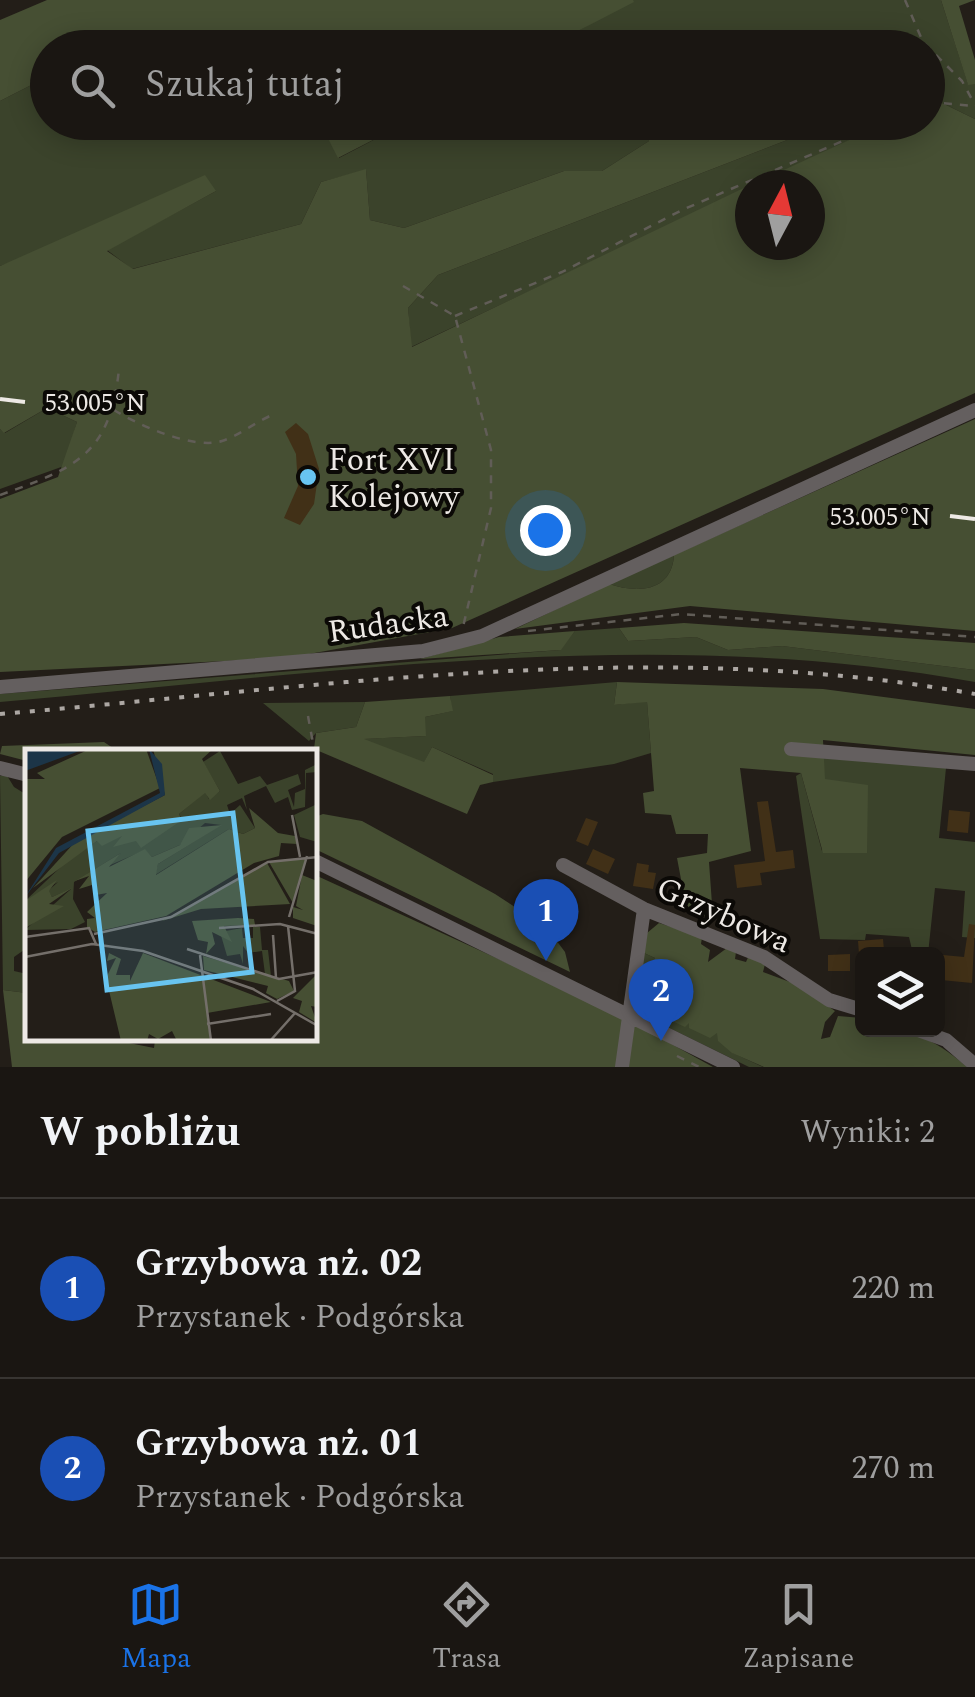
<!DOCTYPE html>
<html lang="pl">
<head>
<meta charset="utf-8">
<style>
	body { margin:0; font-family:Spectral,serif; background:#231f1b; color:#f1f3f6 }
	.controls { position:absolute; right:30px; bottom:30px; display:grid; overflow:hidden; border-radius:15px; box-shadow:0 5px 25px #0003 }
	.controls button { width:90px; height:90px; display:grid; place-items:center; padding:0; border:0; border-bottom:2px solid #383532; background:#1a1612; color:#f1f3f6; font:50px sans-serif }
	.compass { position:absolute; left:735px; top:170px; width:90px; height:90px; border-radius:50%; background:#1a1612; box-shadow:0 5px 25px #0003; rotate:7deg }
	.you { position:absolute; left:545px; top:530px; width:35px; height:35px; margin:-25px; border:8px solid #fff; border-radius:50%; background:#1a73e8; box-shadow:0 0 0 15px #1a73e833 }
	.badge { display:grid; place-items:center; width:65px; height:65px; border-radius:50%; background:#1a73e8; color:#fff; font-size:32px; font-weight:700 }
	.pin { position:absolute; translate:-50% -82px; filter:drop-shadow(0 2px 5px #0008) }
	.pin::after { content:''; position:absolute; top:52px; width:35px; height:30px; background:inherit; clip-path:polygon(0 0,100% 0,50% 100%) }
	.list { margin:0; padding:0; list-style:none }
	h2 { display:flex; justify-content:space-between; align-items:center; height:130px; margin:0; padding:0 40px; font-size:42px }
	h2 small { font-size:32px; font-weight:400; color:#9f9f9f }
	.list li { display:grid; grid-template-columns:65px 1fr auto; gap:30px; align-items:center; box-sizing:border-box; height:180px; padding:0 40px; border-top:2px solid #383532 }
	.list b { display:block; font-size:38px; white-space:nowrap }
	.list p { margin:0; font-size:32px; white-space:nowrap; color:#9f9f9f }
	.list em { font-size:32px; font-style:normal; color:#9f9f9f }
	.icon { flex:none; width:55px; height:55px; fill:none; stroke:currentColor; stroke-width:2; stroke-linecap:round; stroke-linejoin:round }
	.map { position:relative; flex:none; width:975px; height:1067px; overflow:hidden }
	.search { position:absolute; background:#1a1612; box-shadow:0 5px 25px #0003; left:30px; right:30px; top:30px; height:110px; display:flex; align-items:center; gap:25px; box-sizing:border-box; padding:0 35px; border-radius:55px; color:#9f9f9f; font-size:38px }
	.sheet { height:490px; background:#1a1612 }
	nav { display:flex; justify-content:space-around; align-items:center; box-sizing:border-box; height:140px; border-top:2px solid #383532; background:#1a1612; font-size:28px; color:#9f9f9f }
	nav a { display:grid; justify-items:center; gap:5px }
	nav .on { color:#1a73e8 }
	.map>svg:first-child { display:block }
	.green { fill:#3b432b }
	.forest { fill:#464f33 }
	.building { fill:#413017 }
	.lines { fill:none; stroke-linecap:round; stroke-linejoin:round }
	.path { stroke:#615d57; stroke-width:2.5; stroke-dasharray:8 8; stroke-linecap:butt }
	.street { stroke:#645f5f; stroke-width:14 }
	.rail { stroke:#aca7a3; stroke-width:4; stroke-dasharray:5 10; stroke-linecap:butt }
	.ticks { fill:none; stroke:#ede9e5; stroke-width:4 }
	.poi-dot { fill:#68c4f0; stroke:#0b0906; stroke-width:4 }
	.labels { text-anchor:middle; stroke-width:8; stroke-linejoin:round; paint-order:stroke }
	.poi-label { font-size:32px; fill:#ede9e5; stroke:#0b0906; text-anchor:start }
	.street-label { font-size:32px; fill:#ede9e5; stroke:#0b0906 }
	.inset-road { fill:none; stroke:#746f6a; stroke-width:2.5 }
	.view { fill:#68c4f0; fill-opacity:0.15; stroke:#68c4f0; stroke-width:5 }
	.inset-edge { fill:none; stroke:#ede9e5; stroke-width:5 }
	.ticks-label { font-size:25px; text-anchor:middle; fill:#ede9e5; stroke:#0b0906; stroke-width:8; stroke-linejoin:round; paint-order:stroke }
</style>
</head>
<body>
<div class="map">
<svg width="975" height="1067" viewBox="0 0 975 1067">
	<rect width="100%" height="100%" fill="#231e18"/>
	<path class="green" d="M633 0H941L968 84H975V119L938 101 928 105V48L824 47 817 39 781 41 761 48H547Z
		M47 77 48 122H152L155 126 320 123 339 158 406 123H648L649 141 602 171H564L404 228 370 220 366 170 321 182 301 224 132 269 107 250 216 191 0 266V101Z
		M831 123H886L411 347 408 308 438 275Z
		M47 408 77 422 64 466 0 489V429L5 433Z
		M674 555C672 591 639 594 609 584Z
		M619 628 628 641 696 637 728 650 782 646 975 670V682C652 623 324 674 0 702V694L560 650 575 631Z
		M617 682 614 705 647 701 651 753 614 764 493 782V774L432 747 424 763 361 739 425 736V717L452 711 450 696Z
		M365 702 356 727 316 733 309 741 263 703Z
		M824 756 946 768 939 838 975 842V938L962 937 965 891 935 888 928 954H913L909 937 866 934 865 940 820 939 796 776 801 773 822 851Z
		M6 774 14 787 27 795 24 950 14 957V971L27 974V993L3 990 0 776Z
		M644 953 655 958 649 988 663 1010 717 1032 733 1053 763 1067H749L641 1014 636 1003Z"/>
	<path class="forest" d="M47 0H633L634 2 547 47 48 48 47 77 0 101V20Z
		M941 0H975L959 6 975 60V84L968 85Z
		M938 101 975 119V393L452 628 287 658 0 672V499L58 477 77 422 47 408 4 433 0 429V266L205 175 216 191 107 251 133 269 301 224 321 182 366 169 370 220 404 228 564 171H602L649 141 648 123H831L438 275 408 308 412 347 750 185V245H810V185H751L886 123 928 122V105Z
		M320 123H406L338 158Z
		M975 419V631L690 606 515 629 609 584C639 594 672 591 674 555Z
		M684 623 975 643V670L782 646 728 650 696 637 628 641 619 628Z
		M575 631 561 650 420 659 499 637Z
		M617 682 823 689 975 709V755L823 740 825 779 868 785 867 853H823L801 773 740 768 751 851 709 862 713 918 687 911 677 858 707 853 708 834H676L671 815 645 813 643 793 654 791 647 702 614 705Z
		M450 696 453 711 425 717 426 736 364 739 424 762 432 747 493 775V782L480 785 467 814 314 749 316 733 356 727 365 702Z
		M104 742 119 752H28L27 761 0 754 2 746Z
		M323 814 362 821 495 894 547 928 565 952 570 972 315 849V817Z
		M315 875 608 1009 713 1067H12L3 990 27 993 28 1040H132L129 1043 154 1048 155 1040H315Z
		M659 923 702 937 701 944 710 950 708 962 727 948 736 952 735 959 746 962 749 955 765 964 763 972 798 985 835 1011 825 1022 821 1039 830 1037 838 1016 862 1018V1030C911 1030 930 1035 967 1067H764L732 1053 718 1041 717 1033 710 1038 689 1028V1023L685 1027 672 1021V1013L644 1008 638 995 648 989 645 985 655 958 644 953 647 933Z"/>
	<path class="building" d="M296 423 308 434 319 469 314 504 300 525 284 518 298 486 296 454 285 432Z
		M768 801 776 852 793 850 795 868 760 873 762 885 737 888 734 865 765 861 757 802Z
		M949 810 970 812 968 833 947 831Z
		M586 818 598 822 588 846 576 841Z
		M593 849 615 859 608 874 586 864Z
		M637 863 649 865 648 872 656 873 653 889 633 886Z
		M969 924 975 925 972 983 941 980 943 955 964 957Z
		M883 939 884 950 859 954 858 941Z
		M850 954V971H828V955Z"/>
	<g class="lines">
		<path class="path" d="M905 0 923 42 962 81 975 105
			M928 102 975 106
			M403 286 455 316 491 450V508L463 627
			M455 316 562 272 682 210 887 122
			M114 410C138 425 194 450 222 441 238 436 256 422 272 415
			M0 495C76 468 110 455 119 369
			M528 631 682 614 975 637
			M308 716 315 754
			M302 752H307
			M677 1056 699 1067"/>
		<path class="street" d="M0 687 423 651 482 636 975 410
			M791 749 975 764
			M0 768 28 775
			M315 861 733 1067
			M563 865 644 909 764 957 829 1000 862 1010
			M918 1030 946 1040 975 1065
			M622 1067 644 909"/>
		<path class="rail" d="M0 714C323 687 653 636 975 694"/>
	</g>
	<path class="ticks" d="M0 399 25 402M950 516 975 519"/>
	<circle class="poi-dot" cx="308" cy="477" r="10"/>
	<g class="labels">
		<g class="poi-label">
			<text x="328" y="470">Fort XVI<tspan x="328" dy="37">Kolejowy</tspan></text>
		</g>
		<g class="street-label">
			<text transform="translate(388 623) rotate(-8)" y="11">Rudacka</text>
			<text transform="translate(724 914) rotate(24)" y="11">Grzybowa</text>
		</g>
	</g>
	<g transform="translate(25 749)">
		<rect width="292" height="292" fill="#231e18"/>
		<path d="M195 2 213 35 235 27 242 36 273 25 276 35 263 41 269 58 270 44 280 40V21L292 15V23L281 24 280 58 267 61 263 48 250 54 241 37 219 47 222 61 217 49 202 56 205 65 215 56 230 79 218 85 204 80 130 126 133 115 196 76 180 74 155 96 127 108 120 101 83 117 96 104 49 133 48 150 60 173 46 180 0 181 46 140 27 148 23 142 33 133 0 152 41 113 72 92 157 70 154 65 180 43 184 50 195 42 178 13ZM292 40V93L275 88 269 66 292 55ZM228 178H235L237 201H243L246 227 240 225 237 202 223 204 218 197V215L215 205 202 207 195 183 217 179 218 189H228Z" fill="#3b432b"/>
		<path d="M65 0H121L135 39 37 88 0 133V30H20L12 24ZM128 0H188L177 10 195 42 185 51 180 44 154 65 157 71 116 99 111 92 88 98 97 87 77 97 72 92 8 139 51 92 140 46ZM224 59 253 84 270 87 272 95 256 94 254 107 229 114 141 167 70 183 62 178V170L70 169 62 163 82 144 71 146 67 136 54 140 64 127 50 132 96 104 84 118 120 100 127 108 155 96 164 79 197 76 133 115 131 126 204 80 218 85 230 79ZM281 109 268 154 244 113ZM242 114 265 155 176 160 137 172ZM277 126 292 132V177L268 169V158L278 161 271 157ZM32 131 24 142 27 148 47 139 24 155 39 157 0 179V152ZM213 169 229 170 230 176 199 177 207 193 187 183 190 195 181 205 183 193 173 191 167 172ZM84 204 96 210 91 226H105V232L118 204 246 253 182 264 185 292H152L147 282 133 290 124 285 122 292H96L81 229 91 209 82 212ZM178 207 264 232 269 242 252 250 241 244 243 237 179 221ZM292 225V258L286 257 292 274 274 263 277 252 268 249Z" fill="#464f33"/>
		<path d="M0 0H60L0 22ZM124 0 137 15 140 46 34 104 0 148 31 99 135 44Z" fill="#1c3548"/>
		<path class="inset-road" d="M267 66 275 108M264 168 282 107M194 179 255 175 293 185M69 185 146 168 243 113 293 108M248 186 251 229M0 188 64 179 71 195M162 200 254 230 293 223M175 206 186 292M0 208 67 195 118 202 228 240 293 277M252 252 270 242 263 177M182 275 246 265M245 292 270 264"/>
		<path class="view" d="M208 64 227 223 82 241 63 82Z"/>
		<rect width="292" height="292" class="inset-edge"/>
	</g>
	<g class="ticks-label">
		<text x="95" y="411">53.005°N</text>
		<text x="880" y="525">53.005°N</text>
	</g>
</svg>
<div class="controls">
<button><svg class="icon" aria-label="layers" viewBox="0 0 24 24"><path d="M12 4l9 5-9 5-9-5zM3 14l9 5 9-5"/></svg></button>
</div>
<svg class="compass" viewBox="-18 -18 36 36"><path d="M0-13l5 13h-10z" fill="#e53935"/><path d="M0 13l5-13h-10z" fill="#9f9f9f"/></svg>
<div class="you"></div>
<div class="pin badge" style="left:546px;top:961px;background:#1a4fb4">1</div>
<div class="pin badge" style="left:661px;top:1041px;background:#1a4fb4">2</div>
<div class="search"><svg class="icon" aria-label="search" viewBox="0 0 24 24"><circle cx="10" cy="10" r="6"/><path d="M15 15l6 6"/></svg>Szukaj tutaj</div>
</div>
<section class="sheet">
<h2>W pobliżu<small>Wyniki: 2</small></h2>
<ul class="list">
<li><span class="badge" style="background:#1a4fb4">1</span><div><b>Grzybowa nż. 02</b><p>Przystanek · Podgórska</p></div><em>220 m</em></li>
<li><span class="badge" style="background:#1a4fb4">2</span><div><b>Grzybowa nż. 01</b><p>Przystanek · Podgórska</p></div><em>270 m</em></li>
</ul>
</section>
<nav>
<a class="on"><svg class="icon" aria-label="map" viewBox="0 0 24 24"><path d="M3 6l6-2 6 2 6-2v14l-6 2-6-2-6 2zM9 4v14M15 6v14"/></svg>Mapa</a>
<a><svg class="icon" aria-label="directions" viewBox="0 0 24 24"><path d="M12 3l9 9-9 9-9-9zM9 14v-3h6M13 9l2 2-2 2"/></svg>Trasa</a>
<a><svg class="icon" aria-label="saved" viewBox="0 0 24 24"><path d="M7 4h10v16l-5-4-5 4z"/></svg>Zapisane</a>
</nav>
</body>
</html>
